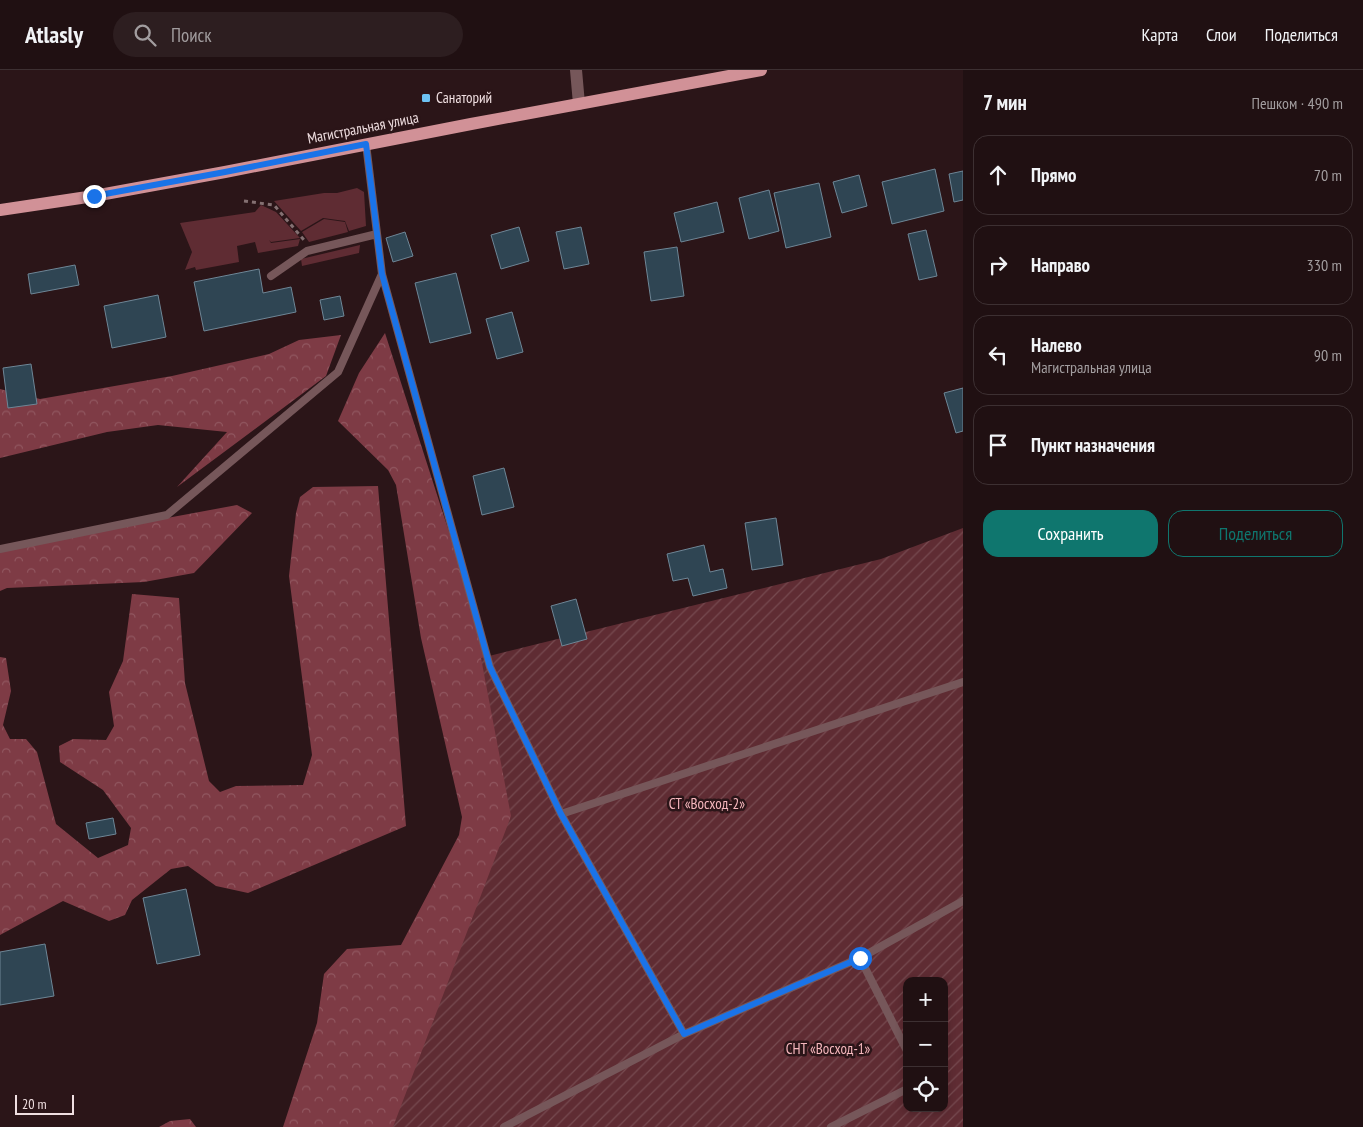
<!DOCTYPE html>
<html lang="ru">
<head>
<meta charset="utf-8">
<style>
	body { margin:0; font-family:"PT Sans Narrow",sans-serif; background:#2d1e20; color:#f1f3f6 }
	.controls { position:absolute; right:15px; bottom:15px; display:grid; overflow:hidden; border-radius:10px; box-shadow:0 2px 8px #0003 }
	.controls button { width:45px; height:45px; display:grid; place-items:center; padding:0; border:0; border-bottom:1px solid #3d3032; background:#201012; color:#f1f3f6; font:25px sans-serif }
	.scale { position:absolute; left:15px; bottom:12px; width:59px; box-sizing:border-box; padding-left:5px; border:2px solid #f0dfe1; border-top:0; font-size:14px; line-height:18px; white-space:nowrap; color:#f0dfe1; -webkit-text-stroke:4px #2b1518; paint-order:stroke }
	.stop { position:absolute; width:15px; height:15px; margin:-11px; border:4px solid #1a73e8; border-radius:50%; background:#fff }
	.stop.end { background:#1a73e8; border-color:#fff; box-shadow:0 1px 5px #0008 }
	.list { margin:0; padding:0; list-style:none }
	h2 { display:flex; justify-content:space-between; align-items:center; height:65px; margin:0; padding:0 20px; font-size:21px }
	h2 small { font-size:16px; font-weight:400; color:#a29d9f }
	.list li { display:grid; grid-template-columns:32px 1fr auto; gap:15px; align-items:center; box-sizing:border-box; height:80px; margin:0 10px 10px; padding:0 10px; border:1px solid #3d3032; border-radius:15px }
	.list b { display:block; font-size:19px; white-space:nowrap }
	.list p { margin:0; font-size:16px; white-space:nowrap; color:#a29d9f }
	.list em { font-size:16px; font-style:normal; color:#a29d9f }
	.actions { display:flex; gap:10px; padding:15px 20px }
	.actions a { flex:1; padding:11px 0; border:1px solid #0f766e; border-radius:15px; text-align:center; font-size:18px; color:#0f766e }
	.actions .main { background:#0f766e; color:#fff }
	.icon { flex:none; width:28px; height:28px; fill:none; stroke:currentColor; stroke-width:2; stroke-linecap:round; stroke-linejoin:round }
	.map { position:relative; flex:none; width:963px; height:1057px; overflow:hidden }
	header { display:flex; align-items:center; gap:30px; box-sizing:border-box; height:70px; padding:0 25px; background:#201012; border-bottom:1px solid #3d3032 }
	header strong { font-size:24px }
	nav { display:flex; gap:28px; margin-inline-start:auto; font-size:18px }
	.search { width:350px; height:45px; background:#2d1e20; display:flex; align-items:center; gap:12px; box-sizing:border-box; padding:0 18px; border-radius:28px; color:#a29d9f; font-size:19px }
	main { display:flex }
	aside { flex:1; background:#201012 }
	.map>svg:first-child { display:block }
	.green { fill:#5f2c33 }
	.forest { fill:url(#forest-crowns) }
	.garden { fill:url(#garden-furrows); fill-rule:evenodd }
	.building { fill:#2f4553; stroke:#6e8696 }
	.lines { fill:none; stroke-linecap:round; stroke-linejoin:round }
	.path { stroke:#847072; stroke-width:3; stroke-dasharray:4 4; stroke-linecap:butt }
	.service { stroke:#76575a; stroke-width:8 }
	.minor { stroke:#76575a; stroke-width:12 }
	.primary { stroke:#d19197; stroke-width:12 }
	.route { stroke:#1a73e8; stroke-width:6 }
	.poi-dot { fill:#6dc2f3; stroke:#2b1518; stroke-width:2 }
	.labels { text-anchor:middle; stroke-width:5; stroke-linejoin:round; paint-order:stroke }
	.poi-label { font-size:15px; fill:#f0dfe1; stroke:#2b1518; text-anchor:start }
	.street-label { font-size:15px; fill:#f0dfe1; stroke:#2b1518 }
	.park-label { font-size:15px; fill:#f6b7bd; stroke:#2b1518 }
</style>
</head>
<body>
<header>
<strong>Atlasly</strong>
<div class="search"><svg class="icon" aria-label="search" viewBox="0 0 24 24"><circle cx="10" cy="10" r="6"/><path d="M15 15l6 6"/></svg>Поиск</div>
<nav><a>Карта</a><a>Слои</a><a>Поделиться</a></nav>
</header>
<main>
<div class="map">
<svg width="963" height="1057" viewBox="0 0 963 1057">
	<defs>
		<pattern id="forest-crowns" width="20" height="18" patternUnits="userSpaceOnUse" patternTransform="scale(1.25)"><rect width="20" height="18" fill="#7e3b45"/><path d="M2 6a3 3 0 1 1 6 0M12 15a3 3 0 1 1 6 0" fill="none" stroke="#915760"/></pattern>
		<pattern id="garden-furrows" width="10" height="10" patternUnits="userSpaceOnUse" patternTransform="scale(1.25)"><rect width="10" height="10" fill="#5f2c33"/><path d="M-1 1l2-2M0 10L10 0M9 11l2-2" fill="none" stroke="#764a50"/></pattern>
	</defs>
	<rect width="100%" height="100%" fill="#2b1518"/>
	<path class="green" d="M357 118 364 122 366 156 349 161 345 151 323 148 301 161 274 131 324 123H337Z
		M261 135 276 142 300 168 271 172 269 170 271 173 300 169 298 176 258 183 255 172 237 176 239 192 196 200 195 197 185 200 192 182 180 153 255 142Z
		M324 149 345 152 348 162 309 172 302 162Z
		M360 175 359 183 302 196 301 189Z"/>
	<path class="forest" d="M385 263 534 726 414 1057H283L317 953 324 904 347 879 401 875 459 765 462 747 421 568 396 415 388 400 338 351 359 303Z
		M341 265 326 306 177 417 227 362 158 355 107 362 0 388V319L40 329 172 306 269 284 299 270Z
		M378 416 406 756 248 823 216 816 188 796 171 799 132 830 125 845 109 851 63 831 0 865V587L6 588 11 621 3 655 10 669H26L37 682 56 754 98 788 128 775 131 758 103 720 60 692 59 676 73 669 106 670 114 656 109 622 123 591 132 524 179 528 185 613 209 711 220 722 236 716 303 715 312 685 289 506 296 443 300 427 313 417Z
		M237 435 252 443 194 503 144 512 7 518 0 521V479Z
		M190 1049 196 1057H159L170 1051Z"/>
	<path class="garden" d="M963 458V1057H393L511 746 481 588 881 489ZM907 911H944V1038H907Z"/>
	<path class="building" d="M935 99 944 141 892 154 882 112Z
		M963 101V130L954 132 949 104Z
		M859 105 867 136 842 143 833 112Z
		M819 113 831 167 786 178 774 123Z
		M769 120 779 161 749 169 739 128Z
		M717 132 724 162 681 172 674 143Z
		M519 157 529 191 501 199 491 165Z
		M581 157 589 194 564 199 556 162Z
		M926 160 937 206 919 210 908 164Z
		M405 162 413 186 393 192 386 168Z
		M677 177 684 226 651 231 644 182Z
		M75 195 79 215 31 224 28 204Z
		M259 199 263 223 291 217 296 242 204 261 194 212Z
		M456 203 471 263 430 273 415 213Z
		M158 225 166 267 112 278 104 236Z
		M340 226 344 246 324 250 320 230Z
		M512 242 523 282 497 289 486 249Z
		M31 294 37 334 8 338 3 298Z
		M963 318V361L956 363 944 323Z
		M504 398 514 437 482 445 473 406Z
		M776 448 783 495 752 500 745 453Z
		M704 475 710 502 723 499 727 518 693 526 688 508 673 511 667 484Z
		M576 529 587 569 562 576 551 536Z
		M113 748 116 764 89 769 86 753Z
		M186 819 200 885 157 894 143 828Z
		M45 874 54 926 0 935V882Z"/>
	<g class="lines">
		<path class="path" d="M244 131 274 135 304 170"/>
		<path class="service" d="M366 74 382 204 490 597 561 744 684 964 504 1057
			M271 206 307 181 377 164
			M0 479 167 445 338 302 382 204
			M561 744 963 612
			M860 888 907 981
			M684 964 860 888 963 831
			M831 1057 907 1019"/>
		<path class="minor" d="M576 0 579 34"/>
		<path class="primary" d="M0 140 94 126 225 102 471 54 761 0"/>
	</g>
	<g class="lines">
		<path class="route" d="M94 126 225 102 366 74 382 204 490 597 561 744 684 964 860 888"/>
	</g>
	<rect class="poi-dot" x="421" y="23" width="10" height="10" rx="2.5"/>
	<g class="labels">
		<g class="poi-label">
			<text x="436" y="33">Санаторий</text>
		</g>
		<g class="street-label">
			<text transform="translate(363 58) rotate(-11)" y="5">Магистральная улица</text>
		</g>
		<g class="park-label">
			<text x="707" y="739">СТ «Восход-2»</text>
			<text x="828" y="984">СНТ «Восход-1»</text>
		</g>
	</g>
</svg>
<div class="controls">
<button>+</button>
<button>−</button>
<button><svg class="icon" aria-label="locate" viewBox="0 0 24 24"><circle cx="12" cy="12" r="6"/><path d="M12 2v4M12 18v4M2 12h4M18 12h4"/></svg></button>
</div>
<div class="scale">20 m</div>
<div class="stop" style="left:860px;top:888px"></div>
<div class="stop end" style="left:94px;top:126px"></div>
</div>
<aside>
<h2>7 мин<small>Пешком · 490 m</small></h2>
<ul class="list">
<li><svg class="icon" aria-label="ahead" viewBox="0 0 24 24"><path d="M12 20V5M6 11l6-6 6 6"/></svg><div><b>Прямо</b></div><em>70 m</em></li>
<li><svg class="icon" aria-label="right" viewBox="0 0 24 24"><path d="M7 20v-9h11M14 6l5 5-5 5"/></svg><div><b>Направо</b></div><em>330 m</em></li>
<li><svg class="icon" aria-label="left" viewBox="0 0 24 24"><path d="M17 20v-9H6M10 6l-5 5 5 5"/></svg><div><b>Налево</b><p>Магистральная улица</p></div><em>90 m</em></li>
<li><svg class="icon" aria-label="arrive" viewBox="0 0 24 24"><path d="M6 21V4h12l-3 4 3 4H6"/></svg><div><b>Пункт назначения</b></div></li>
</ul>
<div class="actions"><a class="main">Сохранить</a><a>Поделиться</a></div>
</aside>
</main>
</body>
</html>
